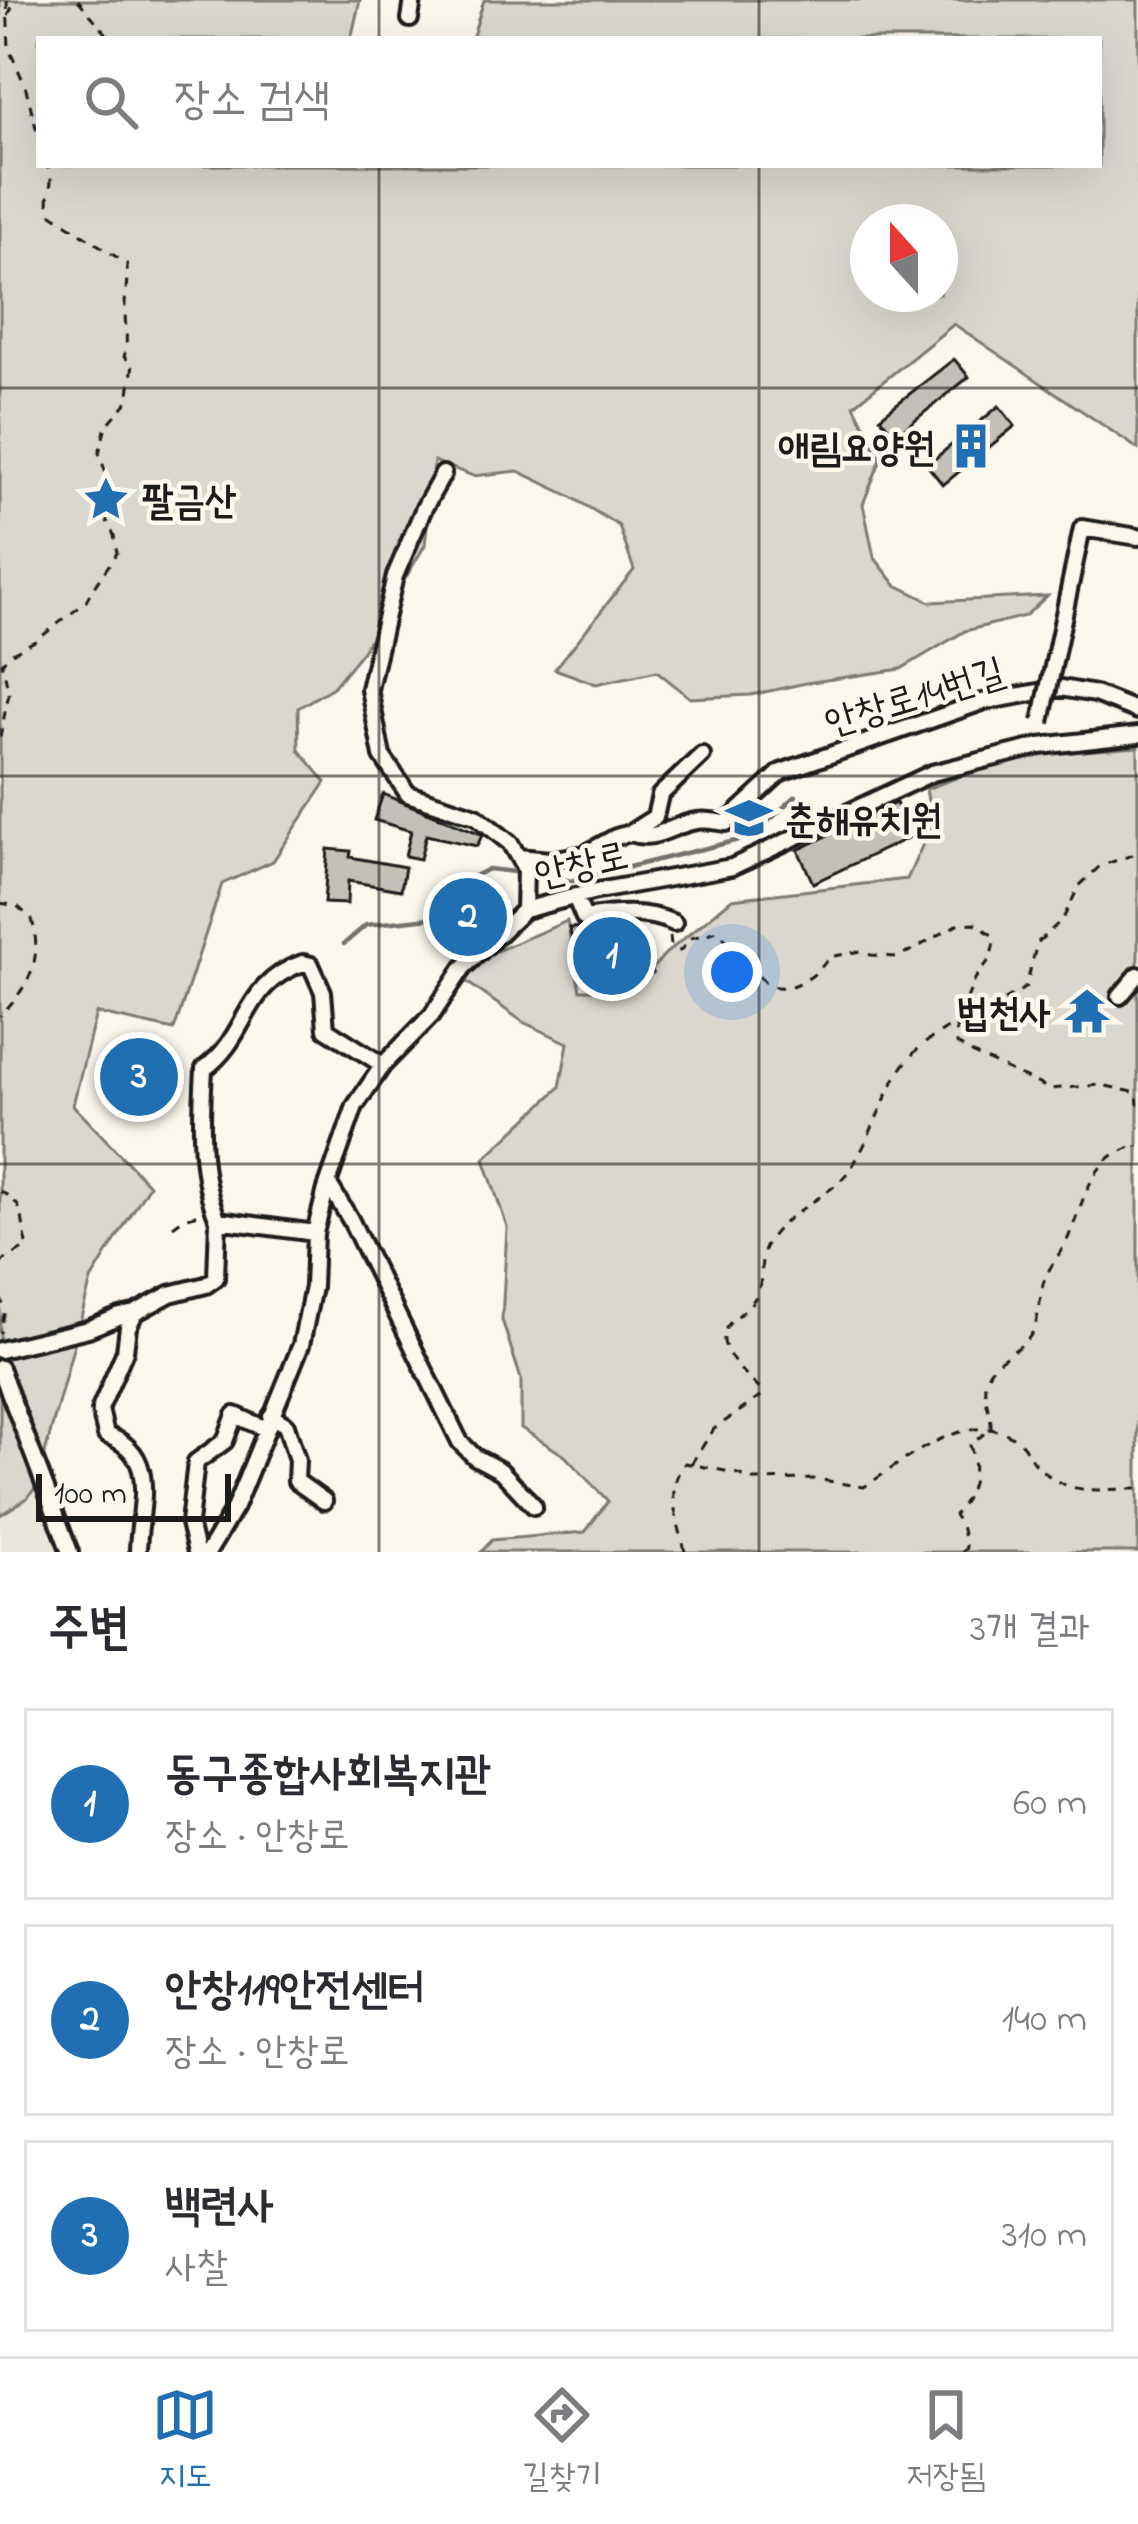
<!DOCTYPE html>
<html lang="ko">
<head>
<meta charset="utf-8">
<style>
	body { margin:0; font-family:"Indie Flower","Poor Story",sans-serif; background:#f2f2f3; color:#2b2b33 }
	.compass { position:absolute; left:850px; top:204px; width:108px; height:108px; border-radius:50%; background:#fff; box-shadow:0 12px 48px #0002; rotate:339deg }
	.scale { position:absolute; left:36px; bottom:30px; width:195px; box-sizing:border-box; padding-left:12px; border:6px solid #1c1c1c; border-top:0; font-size:33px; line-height:42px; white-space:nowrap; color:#1c1c1c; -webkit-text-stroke:9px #fbf7ec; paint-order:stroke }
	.you { position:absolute; left:732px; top:972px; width:42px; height:42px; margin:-30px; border:9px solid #fff; border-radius:50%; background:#1a73e8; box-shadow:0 0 0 18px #1a73e833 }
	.badge { display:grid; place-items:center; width:78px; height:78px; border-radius:50%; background:#1f6fb2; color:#fff; font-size:39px; font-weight:700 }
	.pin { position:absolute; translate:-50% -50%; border:6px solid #fff; box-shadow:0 3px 12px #0006 }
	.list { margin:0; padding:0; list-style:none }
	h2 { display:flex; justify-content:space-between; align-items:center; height:156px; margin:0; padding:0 48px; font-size:51px }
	h2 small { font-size:39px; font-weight:400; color:#7c7c81 }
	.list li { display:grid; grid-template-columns:78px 1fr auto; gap:36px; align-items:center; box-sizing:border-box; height:192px; margin:0 24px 24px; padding:0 24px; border:3px solid #e1e1e2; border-radius:0px }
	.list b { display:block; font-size:45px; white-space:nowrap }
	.list p { margin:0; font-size:39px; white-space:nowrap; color:#7c7c81 }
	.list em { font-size:39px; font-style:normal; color:#7c7c81 }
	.icon { flex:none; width:66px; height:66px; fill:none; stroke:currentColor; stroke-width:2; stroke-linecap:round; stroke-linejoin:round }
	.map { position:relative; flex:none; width:1138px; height:1552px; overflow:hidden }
	.search { position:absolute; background:#fff; box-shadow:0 12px 48px #0002; left:36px; right:36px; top:36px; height:132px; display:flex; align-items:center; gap:30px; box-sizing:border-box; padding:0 42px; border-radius:0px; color:#7c7c81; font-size:45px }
	.sheet { height:804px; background:#fff }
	nav { display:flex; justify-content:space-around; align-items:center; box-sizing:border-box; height:168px; border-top:3px solid #e1e1e2; background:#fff; font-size:33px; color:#7c7c81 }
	nav a { display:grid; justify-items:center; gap:6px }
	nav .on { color:#1f6fb2 }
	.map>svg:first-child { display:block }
	.built { fill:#eae6dc }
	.green { fill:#dad7ce; stroke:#7b7a75; stroke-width:3; fill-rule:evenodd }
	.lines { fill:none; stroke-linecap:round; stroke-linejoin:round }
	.stream { stroke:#74726e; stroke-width:4.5 }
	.building { fill:#c3c0b8; stroke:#1c1c1c; stroke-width:3 }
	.minor-casing { stroke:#1c1c1c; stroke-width:22 }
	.path { stroke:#1c1c1c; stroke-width:3; stroke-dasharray:9 9; stroke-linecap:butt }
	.minor { stroke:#fbf7ec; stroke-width:14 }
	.minor-bridge-casing { stroke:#1c1c1c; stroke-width:22; stroke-linecap:butt }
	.minor-bridge { stroke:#fbf7ec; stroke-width:14 }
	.grid { fill:none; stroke:#1c1c1c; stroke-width:3; stroke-opacity:0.55 }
	.labels { text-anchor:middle; stroke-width:9; stroke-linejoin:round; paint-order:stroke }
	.poi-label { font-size:39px; font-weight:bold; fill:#1c1c1c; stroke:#fbf7ec; text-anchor:end }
	.street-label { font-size:39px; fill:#1c1c1c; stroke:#fbf7ec }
</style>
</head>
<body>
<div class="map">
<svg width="1138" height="1552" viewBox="0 0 1138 1552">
	<rect width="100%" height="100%" fill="#fbf7ec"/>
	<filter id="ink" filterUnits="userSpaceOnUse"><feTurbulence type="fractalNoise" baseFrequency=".00833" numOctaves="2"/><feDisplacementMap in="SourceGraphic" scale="24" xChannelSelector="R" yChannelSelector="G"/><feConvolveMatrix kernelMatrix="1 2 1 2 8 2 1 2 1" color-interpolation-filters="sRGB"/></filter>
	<g filter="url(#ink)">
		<path class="built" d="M36 1487 43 1490 52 1513 63 1512 74 1552H0V1515L26 1499Z"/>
		<path class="green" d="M0 0H360L351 39H39V165H1099V39H472L484 0H1138V449L954 324 854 405 881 459 863 504 874 557 896 585 931 602 1047 596 1025 616 965 631 901 669 806 683 751 695 690 698 657 671 596 684 555 669 634 570 619 526 570 496 518 471 473 476 434 461 425 545 362 652 333 687 298 708 299 750 326 782 273 861 222 884 174 1030 96 1013 73 1105 149 1185 91 1280 36 1487 26 1499 0 1515ZM868 222H940V294H868Z
			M1138 747V1552H481L492 1540 585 1532 608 1501 565 1456 521 1428V1379L502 1320 507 1227 484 1159 560 1087 568 1043 523 1022 464 980 487 955 567 921 580 990H634L665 954 732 899 907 879 932 824 926 789 1015 756Z"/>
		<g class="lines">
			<path class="stream" d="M536 875 572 881 751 837 796 796
				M344 944 366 925 430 918 433 897 488 869 514 872"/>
		</g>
		<path class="building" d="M954 359 969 377 895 436 880 417Z
			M999 406 1015 426 943 485 927 465Z
			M383 794 479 833 482 835 477 846 426 835 420 859 405 856 411 831 374 820Z
			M896 803 912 836 813 883 798 850Z
			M328 849 351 851 350 857 405 867 401 890 348 881 347 904 324 903Z
			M471 895 486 922 459 937 450 919 458 915 452 905Z
			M627 925 633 946 644 943 653 973 641 976 638 965 584 980 569 928Z"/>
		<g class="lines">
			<g class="minor-casing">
				<path id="minor" d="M410 19 413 0
					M443 474 424 508 395 576 369 689 382 756 408 794 476 816 510 843 525 869 524 910
					M1055 657 1082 528 1138 537
					M630 833C656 843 672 824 697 821 706 819 717 822 726 823L781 772 982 702 1061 688 1095 694 1138 711
					M518 857 550 860 585 854 616 837 630 833 655 817 660 795 702 755
					M575 896 584 918C615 913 645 910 674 923
					M1120 996 1138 975
					M328 1183 350 1219 460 1442 475 1457 501 1471 534 1506
					M218 1220C198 1173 201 1119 204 1069 251 1035 241 984 303 963L311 965 323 992 326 1029 383 1065
					M135 1313 128 1327 125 1351 100 1409 106 1435C162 1454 138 1510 138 1552
					M0 1350 88 1329 120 1316 135 1313 170 1294 206 1285 216 1278 218 1220 315 1233
					M0 1368 70 1552
					M271 1416 286 1425 297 1460 296 1481 324 1501
					M196 1552 189 1523 196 1462 225 1441 235 1415 266 1429
					M208 1552 235 1507 301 1345 313 1287 315 1233 326 1189 355 1106 383 1065 432 1015 463 968 524 910 592 892 732 867 932 773 1040 746 1138 735"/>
			</g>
			<path class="path" d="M7 0 9 49 25 85 39 139
				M78 0 111 39
				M8 15 16 0
				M0 737 9 693 2 663 10 654 37 640 86 602 90 593 117 553 114 535 103 513 111 488 99 453 106 426 128 401 133 364 124 357C128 342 126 331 125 316 124 299 128 282 127 264L52 214C44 201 51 193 51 179 51 174 48 170 47 165
				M0 903 17 906 32 919C43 963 29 985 0 1016
				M670 936 671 945 680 951 691 938 718 931 767 985C791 993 816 978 829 957L861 951 871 955 894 957 911 951 958 924 975 923 992 935 994 943 990 959 975 979 956 1025 957 1044 977 1056 1050 1089 1102 1085 1137 1093 1138 1105
				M0 1191C29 1206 19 1221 28 1246L3 1261 0 1266
				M173 1226 184 1218 199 1214
				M0 1296 5 1310 0 1333
				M691 1464 714 1429 760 1397 762 1391C747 1377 710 1345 729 1324 738 1315 748 1309 755 1298 765 1282 758 1260 766 1245 785 1211 825 1201 848 1172 873 1140 886 1079 915 1052 946 1022 991 1011 1026 987L1037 943 1063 919 1079 886 1100 866 1138 853
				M685 1552C679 1521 663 1490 685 1463L735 1473 753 1480 817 1479 864 1487C905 1461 967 1406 1016 1439 1026 1445 1026 1453 1033 1461 1038 1469 1054 1480 1063 1484 1085 1494 1114 1488 1138 1489
				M962 1552 966 1548 961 1525 954 1515C973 1493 978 1474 970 1445L991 1428C992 1411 979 1392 988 1374 998 1354 1025 1351 1034 1329 1039 1316 1040 1299 1043 1284 1049 1265 1062 1253 1069 1236 1081 1209 1087 1175 1112 1156 1119 1152 1129 1148 1137 1144L1138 1147"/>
			<use href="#minor" class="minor"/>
			<g class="minor-bridge-casing">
				<path id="minor-bridge" d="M1041 722 1055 657"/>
			</g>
			<use href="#minor-bridge" class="minor-bridge"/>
		</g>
	</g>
	<path class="grid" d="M379 0V39M759 0V39M379 165V1552M759 165V1552M0 388H1138M0 776H1138M0 1164H1138"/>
	<defs>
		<g id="building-bare" transform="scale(3.6)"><path d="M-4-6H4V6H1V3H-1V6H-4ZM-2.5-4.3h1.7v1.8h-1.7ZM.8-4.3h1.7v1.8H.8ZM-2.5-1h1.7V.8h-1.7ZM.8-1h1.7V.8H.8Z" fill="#1f6fb2" stroke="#fbf7ec" stroke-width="2.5" paint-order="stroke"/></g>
		<g id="sight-bare" transform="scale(3.6)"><path d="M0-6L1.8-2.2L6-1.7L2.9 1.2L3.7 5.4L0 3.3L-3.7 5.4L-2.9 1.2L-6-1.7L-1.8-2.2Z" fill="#1f6fb2" stroke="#fbf7ec" stroke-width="2.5" paint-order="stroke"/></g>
		<g id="school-bare" transform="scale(3.6)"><path d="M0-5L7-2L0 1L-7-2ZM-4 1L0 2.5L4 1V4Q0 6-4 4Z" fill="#1f6fb2" stroke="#fbf7ec" stroke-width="2.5" paint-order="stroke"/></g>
		<g id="temple-bare" transform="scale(3.6)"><path d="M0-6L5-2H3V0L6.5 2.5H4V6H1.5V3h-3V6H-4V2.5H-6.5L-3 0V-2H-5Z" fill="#1f6fb2" stroke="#fbf7ec" stroke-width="2.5" paint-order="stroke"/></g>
	</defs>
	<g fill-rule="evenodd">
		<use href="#building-bare" x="971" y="446"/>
		<use href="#sight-bare" x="106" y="499"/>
		<use href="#school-bare" x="749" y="818"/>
		<use href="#temple-bare" x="1087" y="1011"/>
	</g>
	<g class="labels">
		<g class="poi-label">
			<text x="935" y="460">애림요양원</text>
			<text x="142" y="513" text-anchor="start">팔금산</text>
			<text x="785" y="832" text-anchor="start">춘해유치원</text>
			<text x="1051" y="1025">법천사</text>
		</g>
		<g class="street-label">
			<text transform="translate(914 695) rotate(-17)" y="14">안창로14번길</text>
			<text transform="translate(581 863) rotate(-13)" y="14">안창로</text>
		</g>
	</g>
</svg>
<svg class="compass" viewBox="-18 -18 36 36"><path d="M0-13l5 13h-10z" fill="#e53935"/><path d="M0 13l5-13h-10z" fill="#7c7c81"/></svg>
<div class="scale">100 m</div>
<div class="you"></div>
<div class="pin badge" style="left:612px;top:956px">1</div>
<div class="pin badge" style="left:468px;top:917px">2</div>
<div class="pin badge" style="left:139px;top:1077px">3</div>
<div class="search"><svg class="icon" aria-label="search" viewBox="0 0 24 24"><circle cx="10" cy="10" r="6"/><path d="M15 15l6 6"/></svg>장소 검색</div>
</div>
<section class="sheet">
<h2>주변<small>3개 결과</small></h2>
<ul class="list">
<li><span class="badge">1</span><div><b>동구종합사회복지관</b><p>장소 · 안창로</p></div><em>60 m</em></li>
<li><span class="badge">2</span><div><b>안창119안전센터</b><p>장소 · 안창로</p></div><em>140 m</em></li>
<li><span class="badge">3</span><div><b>백련사</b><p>사찰</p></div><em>310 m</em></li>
</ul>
</section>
<nav>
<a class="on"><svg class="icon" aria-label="map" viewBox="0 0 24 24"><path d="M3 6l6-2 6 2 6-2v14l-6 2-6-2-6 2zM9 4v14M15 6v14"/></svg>지도</a>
<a><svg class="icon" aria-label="directions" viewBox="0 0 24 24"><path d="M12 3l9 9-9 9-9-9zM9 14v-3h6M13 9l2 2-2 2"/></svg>길찾기</a>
<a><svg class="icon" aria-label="saved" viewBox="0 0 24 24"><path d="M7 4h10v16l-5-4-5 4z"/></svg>저장됨</a>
</nav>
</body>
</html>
